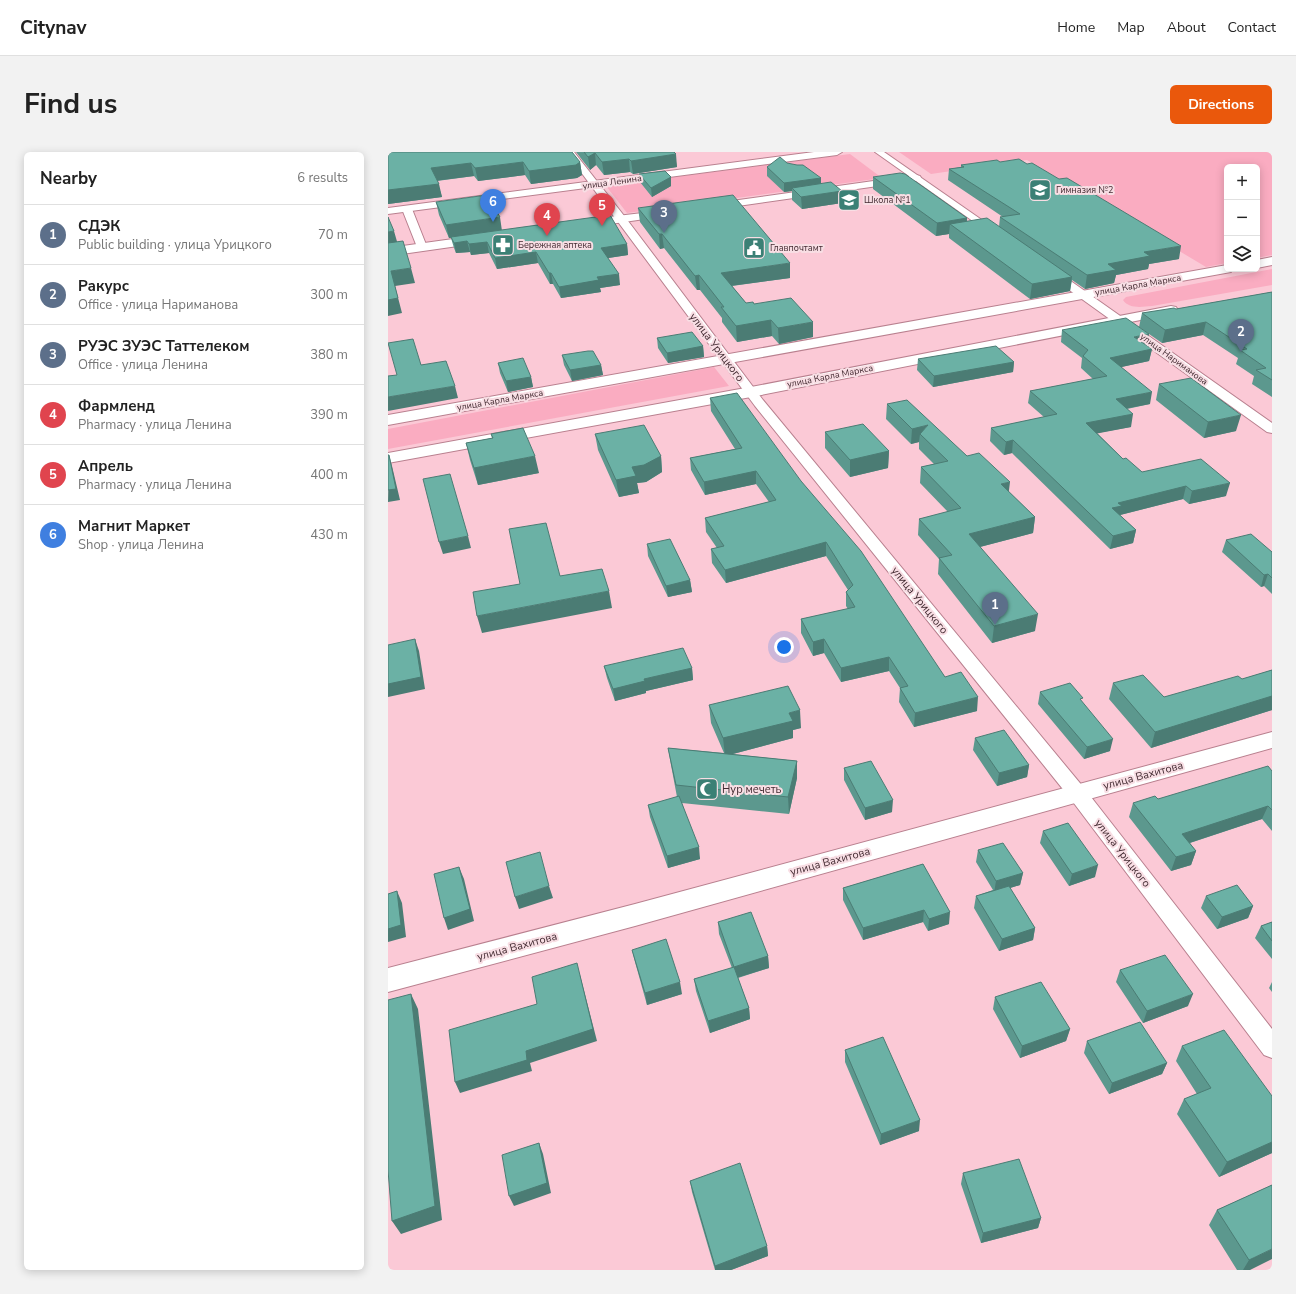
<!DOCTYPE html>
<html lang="en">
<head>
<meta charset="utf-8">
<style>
	body { margin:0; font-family:"Nunito Sans",sans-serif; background:#f2f2f2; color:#222 }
	.controls { position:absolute; right:12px; top:12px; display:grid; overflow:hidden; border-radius:6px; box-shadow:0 2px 10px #0003 }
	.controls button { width:36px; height:36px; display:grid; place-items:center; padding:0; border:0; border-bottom:1px solid #e0e0e0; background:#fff; color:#222; font:20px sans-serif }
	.you { position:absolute; left:396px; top:495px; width:14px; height:14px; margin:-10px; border:3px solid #fff; border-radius:50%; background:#1a73e8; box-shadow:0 0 0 6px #1a73e833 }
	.badge { display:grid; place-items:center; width:26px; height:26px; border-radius:50%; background:#ea580c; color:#fff; font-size:13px; font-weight:700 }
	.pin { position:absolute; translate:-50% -33px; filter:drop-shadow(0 1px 2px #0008) }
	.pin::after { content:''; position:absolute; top:21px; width:14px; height:12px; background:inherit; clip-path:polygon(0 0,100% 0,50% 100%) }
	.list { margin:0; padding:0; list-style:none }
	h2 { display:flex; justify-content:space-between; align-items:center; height:52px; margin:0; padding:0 16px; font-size:17px }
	h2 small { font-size:13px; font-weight:400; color:#767676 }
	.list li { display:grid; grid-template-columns:26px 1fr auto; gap:12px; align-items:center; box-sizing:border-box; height:60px; padding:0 16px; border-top:1px solid #e0e0e0 }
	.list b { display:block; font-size:15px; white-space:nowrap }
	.list p { margin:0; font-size:13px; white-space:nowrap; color:#767676 }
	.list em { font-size:13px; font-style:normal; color:#767676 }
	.icon { flex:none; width:22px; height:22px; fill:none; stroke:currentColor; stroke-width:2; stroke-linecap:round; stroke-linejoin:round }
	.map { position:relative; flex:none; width:884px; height:1118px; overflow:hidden; border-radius:6px }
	header { display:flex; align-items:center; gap:24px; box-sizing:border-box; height:56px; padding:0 20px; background:#fff; border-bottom:1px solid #e0e0e0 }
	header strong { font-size:19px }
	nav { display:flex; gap:22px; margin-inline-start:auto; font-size:14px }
	.intro { display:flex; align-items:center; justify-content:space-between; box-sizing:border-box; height:96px; padding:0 24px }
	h1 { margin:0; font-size:28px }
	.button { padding:10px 18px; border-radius:6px; background:#ea580c; color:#fff; font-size:14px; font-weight:700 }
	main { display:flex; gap:24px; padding:0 24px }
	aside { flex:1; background:#fff; border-radius:6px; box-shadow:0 2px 10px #0003 }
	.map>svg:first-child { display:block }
	.green { fill:#faacc1 }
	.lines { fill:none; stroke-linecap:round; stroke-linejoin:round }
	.minor-casing { stroke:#b9808f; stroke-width:2 }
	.tertiary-casing { stroke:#b9808f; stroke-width:2 }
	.secondary-casing { stroke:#b9808f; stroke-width:2 }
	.minor { fill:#fff; fill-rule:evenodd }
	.tertiary { fill:#fff; fill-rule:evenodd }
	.secondary { fill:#fff; fill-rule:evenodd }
	.wall { fill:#5c988e }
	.shaded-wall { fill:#4b7c74 }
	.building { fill:#6bb1a5; stroke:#4b7c74 }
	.labels { text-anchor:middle; stroke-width:4; stroke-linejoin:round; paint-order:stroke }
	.far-street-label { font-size:9px; fill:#422a31; stroke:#f8dee4 }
	.far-poi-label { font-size:9px; fill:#422a31; stroke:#f8dee4; text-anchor:start }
	.street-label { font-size:11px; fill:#422a31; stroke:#f8dee4 }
	.poi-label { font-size:11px; fill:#422a31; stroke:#f8dee4; text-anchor:start }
</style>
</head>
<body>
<header>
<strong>Citynav</strong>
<nav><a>Home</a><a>Map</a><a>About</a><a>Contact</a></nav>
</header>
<div class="intro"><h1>Find us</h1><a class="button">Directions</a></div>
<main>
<aside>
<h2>Nearby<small>6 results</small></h2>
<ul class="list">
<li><span class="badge" style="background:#5c6f8a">1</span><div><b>СДЭК</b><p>Public building · улица Урицкого</p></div><em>70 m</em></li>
<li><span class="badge" style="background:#5c6f8a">2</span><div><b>Ракурс</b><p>Office · улица Нариманова</p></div><em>300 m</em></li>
<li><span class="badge" style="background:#5c6f8a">3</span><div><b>РУЭС ЗУЭС Таттелеком</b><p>Office · улица Ленина</p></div><em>380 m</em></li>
<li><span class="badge" style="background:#e0444e">4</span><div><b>Фармленд</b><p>Pharmacy · улица Ленина</p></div><em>390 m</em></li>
<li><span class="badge" style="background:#e0444e">5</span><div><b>Апрель</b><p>Pharmacy · улица Ленина</p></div><em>400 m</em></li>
<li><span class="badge" style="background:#3f7fe0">6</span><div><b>Магнит Маркет</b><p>Shop · улица Ленина</p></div><em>430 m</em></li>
</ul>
</aside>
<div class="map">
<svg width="884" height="1118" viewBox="0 0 884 1118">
	<rect width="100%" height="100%" fill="#fbc9d6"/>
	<path class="green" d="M511 0H884V103L869 106V15H839V111L818 115 639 8 543 22Z
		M462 2 494 26 239 61 218 34Z
		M884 117V133L764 154C753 155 741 157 735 148L738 145Z
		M326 215 341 234 0 297V277Z"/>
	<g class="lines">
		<g class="minor-casing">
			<path id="minor" d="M178 0H186L237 65 375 248 696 636 884 877V906L876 903 682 646 367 254Z
				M487 0H496L614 82 609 85 606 84Z
				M19 54 24 57 39 95 38 97 34 98 29 95 14 57Z
				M663 117 667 118 884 271V281L879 280 659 122 658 120 659 118Z"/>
		</g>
		<g class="tertiary-casing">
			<path id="tertiary" d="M426 0H454L449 3 0 62V56Z
				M528 23 532 24 533 26 532 28 322 58 318 57 316 55 318 53 322 52Z
				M280 58 284 59 286 61 284 63 195 76 191 74 189 72 191 70 195 68Z
				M94 83 98 84 100 87 98 90 0 104V96Z
				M884 580V596L247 774 0 840V816L247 752Z"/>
		</g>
		<g class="secondary-casing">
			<path id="secondary" d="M884 105V113L869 116V108Z
				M839 113V117H845L843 120 0 273V263Z
				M783 154 788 155 790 158 788 161 363 245 0 311V301L363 235Z"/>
		</g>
		<use href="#minor" class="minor"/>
		<use href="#tertiary" class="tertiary"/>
		<use href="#secondary" class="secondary"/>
	</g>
	<path class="wall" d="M0 0 192 10 194 23 189 26 143 32 137 23 90 29 86 24 49 29 54 45 0 52Z
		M188 0H286L289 15 245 22 242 20 216 23 208 13 202 18Z
		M399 11 433 26V32L454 39V51L414 57 404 48V39L396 40 379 24V15Z
		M573 13 791 107 761 112 760 117 728 123 726 131 697 137 684 128 682 139 642 147 561 86V82L548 84 485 37V25L579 66V69L611 75 612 65H615L560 28 561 17 573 15Z
		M251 22 283 25V34L264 45 252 30Z
		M48 50 114 78 239 92 240 103 220 106 232 133 212 136 213 140 173 146 165 132H162L150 111 109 117 101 101 83 103 82 100 68 101 66 96 63 86H61L51 63Z
		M250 56 402 126 344 134 358 151 366 152 425 185 391 192 384 184 349 190 334 170V166L312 138H309L276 96 272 97 252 70Z
		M884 140V245L864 232 866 224 848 212 850 206 815 183 774 191 751 175 754 161 788 157Z
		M674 178 759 194 764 197 761 209 733 215 762 252 739 257 743 275 709 281 735 307 754 320 838 344 801 352 795 347 732 363 748 378 745 391 722 397 624 301 616 303 602 289 603 276 656 265 640 251 642 239 705 227 693 216 694 206 673 190Z
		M269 186 315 194 316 205 280 211 270 196Z
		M174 203 213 213 215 223 184 229 176 213Z
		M530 207 626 210 625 220 545 235 529 218Z
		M110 211 143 225 145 235 120 240 112 221Z
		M771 232 848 279 816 286 768 248Z
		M322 246 557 525 589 559 526 575 511 550 512 536 501 519 453 530 436 501 425 504 413 481V467L460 457 458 454V440L460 438 438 404 338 431 324 411 323 397 329 396 318 380 317 366 381 350 368 332 317 343 303 318 302 306 347 297 323 259Z
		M499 252 579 304 620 339 647 365 645 381 592 395 647 479 604 491 550 422 551 407 530 383 531 367 560 360 532 331 533 315 546 312 531 297V290L523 292 498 267Z
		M437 280 501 299 500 316 462 325 437 296Z
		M103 282 151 321 90 333 82 308 78 291 104 286Z
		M207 282 273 304 274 320 258 330 249 331 251 341 231 345 210 298Z
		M838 388 884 400V442L876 434 873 435 834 400Z
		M259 392 302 428 304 440 280 445 260 404Z
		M216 514 304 516 305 528 258 539V541L227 549 219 526Z
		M884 518V558L763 596 721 547 725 531 776 545 854 527Z
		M652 540 694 550 722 599 696 607 650 552Z
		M321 553 413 576 405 578V586L345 602 409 609V626L401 662 294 651 312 707 280 716 262 665 260 653 289 645 283 613 280 596 336 601 323 571Z
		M587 586 641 613 639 625 609 634 585 598Z
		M456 616 504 660 477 668 456 628Z
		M884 619V679L874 667 802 691 808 699 803 713 783 719 741 665 745 651 770 647Z
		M655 679 707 725 681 734 652 691Z
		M590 698 635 721 632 733 622 736 647 776 645 788 611 799 586 756 588 744 605 738 588 710Z
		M535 712 561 772 540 779 535 770 475 788 455 748V736Z
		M818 744 865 754 860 766 829 777 813 756Z
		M330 770 380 804 381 816 350 826 361 856 362 867 322 881 308 839 306 827 344 816 331 782Z
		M884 770V807L867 786 873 774Z
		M244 798 294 842 259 853 247 810Z
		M732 818 800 854 755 871 728 830Z
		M884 830V840L881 836Z
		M607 845 682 877 678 889 632 906 605 857Z
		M699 889 779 911 774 922 721 942 696 901Z
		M794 894 884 944V1001L831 1025 789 962 796 947 809 942 788 909Z
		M457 898 531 979 492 993 457 910Z
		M575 1021 653 1066 650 1076 593 1091 573 1032Z
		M302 1029 379 1094 380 1104 343 1118H327L304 1040Z
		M884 1033 862 1118H849L821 1073 829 1058Z"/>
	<path class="shaded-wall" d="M207 1 208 13 202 18 200 5Z
		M288 2 289 15 245 22 243 9Z
		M241 7 242 20 216 23 214 10Z
		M135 10 137 23 90 29 87 16Z
		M192 10 194 23 189 26 143 32 141 19Z
		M83 11 86 24 46 29 43 16Z
		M283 25V34L264 45 263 36Z
		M433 26V35L404 36V39L396 40V31Z
		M51 32 54 45 0 52V38Z
		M454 39V51L414 57 413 45Z
		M112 65 114 79 61 86 58 73Z
		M579 66 578 79 562 72 561 82 548 84 549 71Z
		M6 79 10 93 0 95V80Z
		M271 82H274L276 96 272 97Z
		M79 89 82 100 68 101 66 91Z
		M99 90 101 101 83 103 81 92Z
		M239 92 240 103 214 107 213 96Z
		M793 94 791 107 761 112 760 117 728 123 726 131 697 137 699 123 720 112 756 100Z
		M148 100 150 111 109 117 107 106Z
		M402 111V126L334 135 333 121Z
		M23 116 27 131 7 134 14 161 0 164V148L3 119Z
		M161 121H163L165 132H162Z
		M231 122 232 133 212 136 213 140 173 146 171 135 209 125Z
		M311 123 312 138H309L307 124Z
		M684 125 682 139 642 147 644 132Z
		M383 168 384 184 349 190 348 174Z
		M425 170V185L391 192 390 176Z
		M818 170 815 183 774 191 777 178Z
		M761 182 759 194 746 185Z
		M315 194 316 205 280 211 279 201Z
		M764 197 761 209 720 218 722 206Z
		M626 210 625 220 545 235 546 224Z
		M213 213 215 223 184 229 182 218Z
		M143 225 145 235 120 240 118 229Z
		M67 234 70 246 0 259V245Z
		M764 240 762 252 725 259 728 247Z
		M745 262 743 275 696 284 698 271Z
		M853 263 848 279 816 286 820 270Z
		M540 273 532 282 531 290 523 292 524 277Z
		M625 288 624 301 616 303 618 290Z
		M501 299 500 316 462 325V308Z
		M1 303 4 314 12 348 0 350Z
		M147 304 151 321 90 333 86 316Z
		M273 304 274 320 258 330 249 331 251 341 231 345 228 328 244 315Z
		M368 319V332L317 343 316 330Z
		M622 330 620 346 613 332Z
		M842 331 838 344 801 352 804 339Z
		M798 334 795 347 732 363 731 367 724 356 730 351Z
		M647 365 645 381 580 398 581 382Z
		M748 378 745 391 722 397 725 384Z
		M80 384 83 396 55 402 51 390Z
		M438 390V404L338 431 337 418Z
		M880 422 876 434 873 435 876 423Z
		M302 428 304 440 280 445 278 434Z
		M221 439 224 456 94 481 89 464Z
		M650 462 647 479 604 491 606 474Z
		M27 487 31 499 37 537 0 545V532Z
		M436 487V501L425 504V490Z
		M501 505V519L453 530V516Z
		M304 516 305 528 258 539V541L227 549 225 537 256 527Z
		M884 544V558L763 596 767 580Z
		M590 545 589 559 526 575 527 561Z
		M412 558 413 576 405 578V586L337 604 335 586 401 561Z
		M725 587 722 599 696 607 699 595Z
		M409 609V626L401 662 400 645Z
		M641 613 639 625 609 634 611 621Z
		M505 648 504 660 477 668V656Z
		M880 654 874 667 789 695 794 682Z
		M311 695 312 707 280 716 279 704Z
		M808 699 803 713 783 719 788 705Z
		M710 713 707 725 681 734 684 722Z
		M71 715 76 727 86 769 60 778 56 766Z
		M635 721 632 733 606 741 608 729Z
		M161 734 165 746 131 757 127 745Z
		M9 739 14 751 18 785 0 790V777Z
		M865 754 860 766 829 777 834 765Z
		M536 758 535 770 475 788V776Z
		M562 760 561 772 540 779 541 767Z
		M647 776 645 788 611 799 614 787Z
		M380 804 381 816 348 826 346 815Z
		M192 823 209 889 142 911 144 919 72 941 67 930 138 899Z
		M292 830 294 842 259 853 257 841Z
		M23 842 30 857 54 1068 13 1082 4 1069Z
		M805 842 800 854 755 871 759 859Z
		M361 856 362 867 322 881 320 869Z
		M682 877 678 889 632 906 634 894Z
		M779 911 774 922 721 942 724 931Z
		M532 968 531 979 492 993 493 982Z
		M884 990V1001L831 1025 839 1010Z
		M151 991 155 1002 163 1041 126 1054 121 1044Z
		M653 1066 650 1076 593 1091 595 1081Z
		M379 1094 380 1104 343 1118H327V1114Z
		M884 1097V1107L862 1118H855L861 1108Z"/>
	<path class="building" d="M0 0H184L192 10 188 13 141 19 135 10 87 16 83 11 43 16 51 32 0 38Z
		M196 0H286L288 2 243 9 241 7 214 10 207 1 200 5Z
		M392 5 399 11 409 13H415L433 26 396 31 379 15Z
		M631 7 639 12 644 11 671 27 679 26 793 94 756 100 762 104 720 112 728 118 699 123 612 65 632 62 561 17 576 15 573 13 609 8 612 10Z
		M277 19 283 25 263 36 251 22Z
		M512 21 517 22 579 66 549 71 485 25Z
		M443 30 454 39 413 45 404 36Z
		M99 43 112 65 58 73 48 50Z
		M345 43 402 111 333 121 358 151 365 150 366 152 403 146 425 170 390 176 383 168 348 174 333 155H336L311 123 307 124 274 82H271L250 56Z
		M222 63 239 92 213 96 231 122 209 125 211 128 171 135 163 121H161L148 100 107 106 99 90 81 92 79 89 66 91 63 85Z
		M0 65 6 79 0 80Z
		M599 66 684 125 644 132 562 72Z
		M15 89 23 116 3 119 10 146 0 148V91Z
		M884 140V228L868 218 878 216 852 198 859 197 818 170 777 178 754 161 786 156 788 157Z
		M738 166 761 182 746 185 764 197 722 206 764 240 728 247 745 262 698 271 735 307 738 306 754 320 813 307 842 331 804 339 798 334 730 351 734 354 724 356 748 378 725 384 625 288 618 290 603 276 669 262 642 239 719 224 695 204 700 198 674 178Z
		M304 180 315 194 279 201 269 186Z
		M25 187 33 213 58 209 67 234 0 245V224L9 223 0 191Z
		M608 194 626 210 546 224 530 207Z
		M200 199H205L213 213 182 218 174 203Z
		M135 206 143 225 118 229 110 211Z
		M803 226 853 263 820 270 771 232Z
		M349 241 413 329 473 399 557 525 573 520 590 545 527 561 512 536 520 534 501 505 453 516 436 487 425 490 413 467 467 455 458 440 465 433 438 390 337 418 323 397 336 394 317 366 388 348 368 319 316 330 302 306 354 296 322 246Z
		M519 248 579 304 591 301 622 330 613 332 647 365 581 382 650 462 606 474 551 406 564 403 531 367 573 356 533 315 560 309 532 282 540 273 524 277 499 252Z
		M475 272 501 299 462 308 437 280Z
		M256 273 273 304 256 313 244 315 248 324 228 328 207 282Z
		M135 276 147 304 86 316 78 291 105 286 103 282Z
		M0 303H1L8 337 0 338Z
		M62 322 80 384 51 390 35 327Z
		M158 371 172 424 214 417 221 439 89 464 85 440 132 432 121 377Z
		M863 382 884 400V426L880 422 876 423 838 388Z
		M282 387 302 428 278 434 259 392Z
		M27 487 33 525 0 532V493Z
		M295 496 304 516 256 527 257 529 225 537 216 514Z
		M884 518V544L767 580 725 531 755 523 776 545 850 524 854 527Z
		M682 531 695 546 692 547 725 587 699 595 652 540Z
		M400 534 412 558 401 561 405 569 335 586 321 553Z
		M616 578 641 613 611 621 587 586Z
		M280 596 409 609 400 645 288 633Z
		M483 609 505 648 477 656 456 616Z
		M880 614 884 619V658L880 654 794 682 808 699 788 705 745 651 767 644 770 647Z
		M291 644 311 695 279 704 260 653Z
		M680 671 710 713 684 722 655 679Z
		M615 691 635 721 608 729 590 698Z
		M152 700 161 734 127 745 118 710Z
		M535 712 562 760 541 767 536 758 475 776 455 736Z
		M71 715 82 757 56 766 46 722Z
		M849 733 865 754 834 765 818 744Z
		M621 734 647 776 614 787 588 744Z
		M9 739 13 773 0 777V742Z
		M363 760 380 804 346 815 330 770Z
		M884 770V789L873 774Z
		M278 787 292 830 257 841 244 798Z
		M777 803 805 842 759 859 732 818Z
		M189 811 205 877 138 899 139 908 67 930 61 878 149 852 144 825Z
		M346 815 361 856 320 869 306 827Z
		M653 830 682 877 634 894 607 845Z
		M23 842 47 1054 4 1069 0 1018V848Z
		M752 870 779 911 724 931 699 889Z
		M836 878 884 944V990L839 1010 796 947 823 936 794 894Z
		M495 885 532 968 493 982 457 898Z
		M151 991 159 1031 121 1044 114 1003Z
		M631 1007 653 1066 595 1081 575 1021Z
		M352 1011 379 1094 327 1114 302 1029Z
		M884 1033V1097L861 1108 829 1058Z"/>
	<defs>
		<g id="school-square" transform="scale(1.15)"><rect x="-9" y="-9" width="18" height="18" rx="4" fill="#3b8075" stroke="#f8dee4"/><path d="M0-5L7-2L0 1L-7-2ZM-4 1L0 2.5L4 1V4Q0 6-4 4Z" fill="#fff"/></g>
		<g id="pharmacy-square" transform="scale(1.15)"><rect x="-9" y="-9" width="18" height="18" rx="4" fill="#3b8075" stroke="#f8dee4"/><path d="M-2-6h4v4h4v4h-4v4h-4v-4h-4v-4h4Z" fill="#fff"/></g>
		<g id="civic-square" transform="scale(1.15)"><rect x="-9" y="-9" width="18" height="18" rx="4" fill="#3b8075" stroke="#f8dee4"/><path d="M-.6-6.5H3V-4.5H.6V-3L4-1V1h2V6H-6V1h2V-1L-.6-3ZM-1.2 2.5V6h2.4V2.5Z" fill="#fff"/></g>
		<g id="mosque-square" transform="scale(1.15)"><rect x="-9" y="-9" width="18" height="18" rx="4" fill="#3b8075" stroke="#f8dee4"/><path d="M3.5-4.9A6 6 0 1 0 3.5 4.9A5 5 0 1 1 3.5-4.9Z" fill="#fff"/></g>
	</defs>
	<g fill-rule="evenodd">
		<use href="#school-square" x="652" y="38"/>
		<use href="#school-square" x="461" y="48"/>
		<use href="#pharmacy-square" x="115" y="93"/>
		<use href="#civic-square" x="366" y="96"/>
		<use href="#mosque-square" x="319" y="637"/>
	</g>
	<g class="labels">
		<g class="far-street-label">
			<text transform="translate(224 30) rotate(-8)" y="3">улица Ленина</text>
			<text transform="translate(750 133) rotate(-10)" y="3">улица Карла Маркса</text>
			<text transform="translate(786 207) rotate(36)" y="3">улица Нариманова</text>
			<text transform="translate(442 224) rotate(-11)" y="3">улица Карла Маркса</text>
			<text transform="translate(112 248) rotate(-10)" y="3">улица Карла Маркса</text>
		</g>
		<g class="far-poi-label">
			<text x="668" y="41">Гимназия №2</text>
			<text x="476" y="51">Школа №1</text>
			<text x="130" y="96">Бережная аптека</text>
			<text x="382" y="99">Главпочтамт</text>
		</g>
		<g class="street-label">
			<text transform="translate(329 195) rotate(53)" y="4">улица Урицкого</text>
			<text transform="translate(532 448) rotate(51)" y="4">улица Урицкого</text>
			<text transform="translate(755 623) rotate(-15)" y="4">улица Вахитова</text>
			<text transform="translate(735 701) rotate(52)" y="4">улица Урицкого</text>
			<text transform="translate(442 709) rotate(-15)" y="4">улица Вахитова</text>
			<text transform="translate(129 794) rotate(-15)" y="4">улица Вахитова</text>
		</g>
		<g class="poi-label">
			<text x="334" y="641">Нур мечеть</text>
		</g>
	</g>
</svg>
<div class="controls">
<button>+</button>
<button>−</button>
<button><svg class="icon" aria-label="layers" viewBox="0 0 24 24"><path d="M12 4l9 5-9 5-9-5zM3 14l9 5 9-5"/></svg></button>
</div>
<div class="you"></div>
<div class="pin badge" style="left:607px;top:473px;background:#5c6f8a">1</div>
<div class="pin badge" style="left:853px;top:200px;background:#5c6f8a">2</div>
<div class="pin badge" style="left:276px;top:81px;background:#5c6f8a">3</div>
<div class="pin badge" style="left:159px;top:84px;background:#e0444e">4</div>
<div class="pin badge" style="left:214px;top:74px;background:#e0444e">5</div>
<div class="pin badge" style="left:105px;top:70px;background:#3f7fe0">6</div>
</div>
</main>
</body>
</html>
